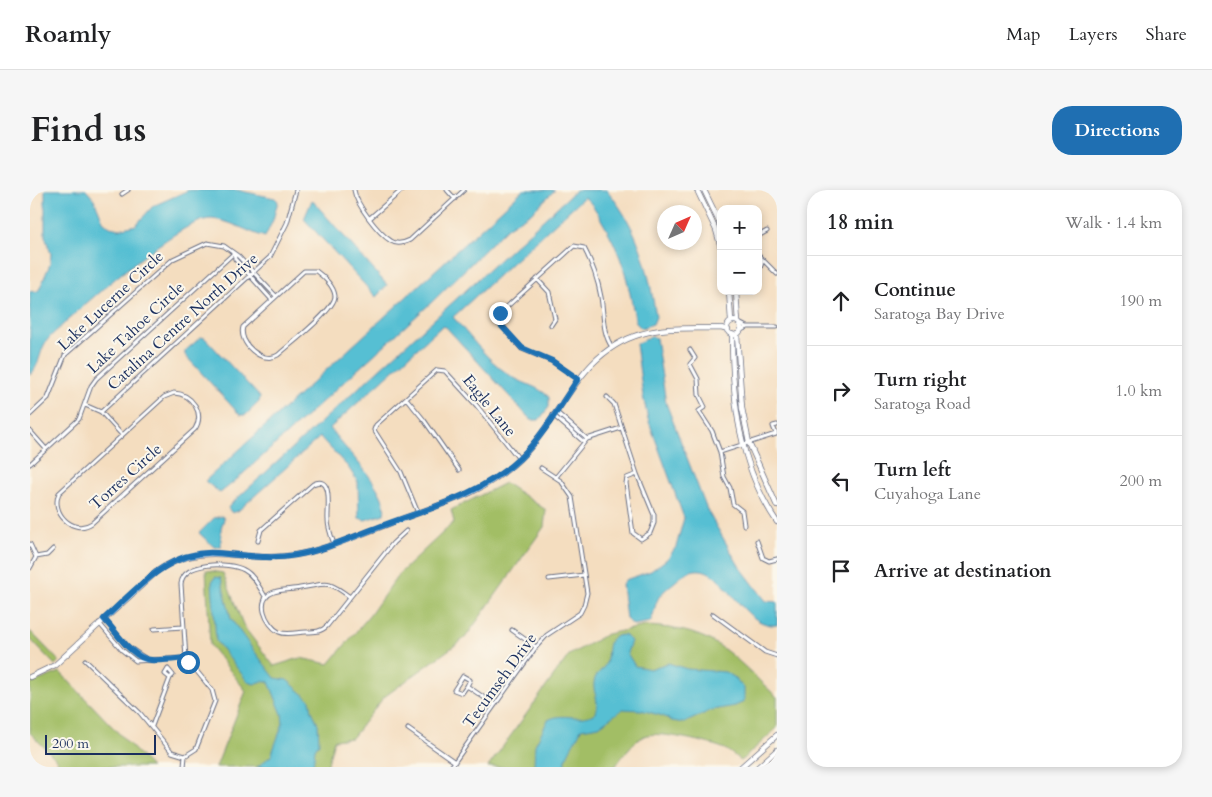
<!DOCTYPE html>
<html lang="en">
<head>
<meta charset="utf-8">
<style>
	body { margin:0; font-family:Cardo,serif; background:#f6f6f6; color:#202124 }
	.controls { position:absolute; right:15px; top:15px; display:grid; overflow:hidden; border-radius:10px; box-shadow:0 2px 8px #0003 }
	.controls button { width:45px; height:45px; display:grid; place-items:center; padding:0; border:0; border-bottom:1px solid #e0e0e0; background:#fff; color:#202124; font:25px sans-serif }
	.compass { position:absolute; left:627px; top:15px; width:45px; height:45px; border-radius:50%; background:#fff; box-shadow:0 2px 8px #0003; rotate:45deg }
	.scale { position:absolute; left:15px; bottom:12px; width:111px; box-sizing:border-box; padding-left:5px; border:2px solid #1b2f5e; border-top:0; font-size:14px; line-height:18px; white-space:nowrap; color:#1b2f5e; -webkit-text-stroke:4px #fbf7ec; paint-order:stroke }
	.stop { position:absolute; width:15px; height:15px; margin:-11px; border:4px solid #1f6fb2; border-radius:50%; background:#fff }
	.stop.end { background:#1f6fb2; border-color:#fff; box-shadow:0 1px 5px #0008 }
	.list { margin:0; padding:0; list-style:none }
	h2 { display:flex; justify-content:space-between; align-items:center; height:65px; margin:0; padding:0 20px; font-size:21px }
	h2 small { font-size:16px; font-weight:400; color:#757577 }
	.list li { display:grid; grid-template-columns:32px 1fr auto; gap:15px; align-items:center; box-sizing:border-box; height:90px; padding:0 20px; border-top:1px solid #e0e0e0 }
	.list b { display:block; font-size:19px; white-space:nowrap }
	.list p { margin:0; font-size:16px; white-space:nowrap; color:#757577 }
	.list em { font-size:16px; font-style:normal; color:#757577 }
	.icon { flex:none; width:28px; height:28px; fill:none; stroke:currentColor; stroke-width:2; stroke-linecap:round; stroke-linejoin:round }
	.map { position:relative; flex:none; width:747px; height:577px; overflow:hidden; border-radius:20px }
	header { display:flex; align-items:center; gap:30px; box-sizing:border-box; height:70px; padding:0 25px; background:#fff; border-bottom:1px solid #e0e0e0 }
	header strong { font-size:24px }
	nav { display:flex; gap:28px; margin-inline-start:auto; font-size:18px }
	.intro { display:flex; align-items:center; justify-content:space-between; box-sizing:border-box; height:120px; padding:0 30px }
	h1 { margin:0; font-size:35px }
	.button { padding:12px 22px; border-radius:20px; background:#1f6fb2; color:#fff; font-size:18px; font-weight:700 }
	main { display:flex; gap:30px; padding:0 30px }
	aside { flex:1; background:#fff; border-radius:20px; box-shadow:0 2px 8px #0003 }
	.map>svg:first-child { display:block }
	.green { fill:#a2be65; stroke:#5e7662 }
	.water { fill:#56bfd3; stroke:#387798 }
	.lines { fill:none; stroke-linecap:round; stroke-linejoin:round }
	.street-casing { stroke:#676c80; stroke-width:5 }
	.secondary-casing { stroke:#676c80; stroke-width:6 }
	.street { stroke:#fff; stroke-width:3 }
	.secondary { stroke:#fff; stroke-width:4.5 }
	.route { stroke:#1f6fb2; stroke-width:6 }
	.labels { text-anchor:middle; stroke-width:4; stroke-linejoin:round; paint-order:stroke }
	.street-label { font-size:16px; fill:#1b2f5e; stroke:#fbf7ec }
</style>
</head>
<body>
<header>
<strong>Roamly</strong>
<nav><a>Map</a><a>Layers</a><a>Share</a></nav>
</header>
<div class="intro"><h1>Find us</h1><a class="button">Directions</a></div>
<main>
<div class="map">
<svg width="747" height="577" viewBox="0 0 747 577">
	<rect width="100%" height="100%" fill="#fbf7ec"/>
	<filter id="ink" filterUnits="userSpaceOnUse"><feTurbulence type="fractalNoise" baseFrequency=".02" numOctaves="2"/><feDisplacementMap in="SourceGraphic" scale="10" xChannelSelector="R" yChannelSelector="G"/><feConvolveMatrix kernelMatrix="1 2 1 2 8 2 1 2 1" color-interpolation-filters="sRGB"/></filter>
	<filter id="wash" filterUnits="userSpaceOnUse"><feTurbulence type="fractalNoise" baseFrequency=".0096" numOctaves="4" result="noise"/><feDisplacementMap in="SourceGraphic" scale="20" xChannelSelector="R" yChannelSelector="G"/><feGaussianBlur stdDeviation="1.12" result="paint"/><feColorMatrix in="noise" values="0 0 0 0 0 0 0 0 0 0 0 0 0 0 0 0 0 1.4 0 .05"/><feComposite in="paint" operator="in"/></filter>
	<g filter="url(#wash)">
		<rect width="100%" height="100%" fill="#f4ddbf"/>
		<path class="green" d="M475 293 516 320 514 337 435 448 354 507 322 548 304 550 297 577H186L216 501 180 455 176 380 193 383 214 437 244 476 270 468 299 474 340 425 369 384 424 332 421 320Z
			M616 436C686 439 699 463 747 507V538L711 571C706 567 700 562 695 559 682 553 626 540 614 546 602 552 592 567 585 577H458L539 465 577 444Z
			M0 441 29 471 25 475 0 449Z
			M30 482 121 577H23L28 571 0 543V494Z"/>
		<path class="water" d="M15 0H56L64 9 73 31 80 37 89 39 106 35 123 16 159 0H206L245 8 248 11 243 30 235 47C218 42 199 30 181 29 148 29 44 123 19 148 9 158 11 175 0 185V101L5 102 9 100 20 74 21 64 15 46Z
			M493 0H525L501 23 478 37 403 111 204 292 190 303 175 291Z
			M546 0H577C610 41 618 77 626 127L623 134 611 138 606 133C598 95 596 74 576 38 570 28 564 14 554 7L423 127C440 146 457 170 478 184 491 194 507 195 519 207V217L509 230H501L416 137 412 136 300 238C310 255 361 301 354 324L335 330 329 328 328 292 318 277 290 247 208 321 202 323 198 318 201 314Z
			M282 10 357 95 346 107 274 29Z
			M621 146 626 148 636 213 677 320 708 374 736 411 747 412V435C704 439 690 349 646 391 640 396 633 401 629 407 624 415 625 424 620 432L603 435 596 429 592 394 595 390 621 381 637 369 646 357 654 328 618 229 613 206 606 154Z
			M171 147 175 148 230 207 229 212 216 225H210L155 165V161Z
			M192 326 194 329 191 338V357H184L169 343 184 328Z
			M185 387 191 388 201 429 221 457 245 488 257 490 280 510 282 521 288 534 289 553 285 559 283 577H227L241 566 253 533 252 524 239 492 233 491 224 494 218 492 186 451 182 392Z
			M595 445 601 451 597 463 605 476 620 479 638 473 657 479 695 482 704 487 714 498V512L705 516 682 520 654 533 642 531 633 526 611 520 593 519 569 536 551 539C546 552 535 563 535 577H504L505 555 518 530C533 521 551 533 565 523 570 507 563 505 564 493 565 483 573 481 576 473 580 460 573 445 595 445Z"/>
	</g>
	<g filter="url(#ink)">
		<g class="lines">
			<g class="street-casing">
				<path id="street" d="M324 0C326 14 348 43 361 51 367 55 374 53 380 50L434 0
					M417 0 425 9
					M92 4 98 0
					M340 28 372 0
					M728 46 737 41
					M204 64 205 69 241 109
					M728 65 747 84
					M274 81H286C293 86 304 96 305 106 305 120 259 155 248 165 232 175 208 153 213 137Z
					M729 81 733 70
					M507 89 519 102 525 129 521 135
					M711 134 717 137
					M711 140 718 137H747
					M660 160 665 168 660 174 668 189 669 205 675 217 669 221 682 241 690 262 694 287 700 298 703 314 712 321 714 335
					M548 189 522 171 492 159 467 130 470 123 544 56 554 58C562 73 568 90 571 107 574 124 572 143 582 157
					M144 203C162 204 175 223 165 239L62 333C43 346 20 322 29 303L134 207Z
					M577 207 584 214 607 284
					M376 208 394 230 429 280
					M55 215 71 222 92 245
					M71 222 240 67 257 33 266 0
					M526 222 557 249
					M0 225 18 208 35 165 143 69 177 53 194 56 208 66 245 105
					M523 225 554 252
					M0 241 16 259
					M690 262 746 244 743 236 747 235
					M0 274 49 229 61 196 66 189 203 64
					M607 284 624 325V333L620 343 611 349 603 343 596 293 597 288Z
					M526 287 557 249 591 238
					M388 323 371 282 344 240 346 235 407 180 415 181 447 216 489 269
					M228 351 231 340 283 294C304 284 297 320 298 330 298 338 301 346 304 354
					M727 351 733 368 739 371 747 369
					M0 354 6 367
					M0 378 6 367 17 365 23 359
					M519 389 554 385
					M320 407C296 389 298 394 270 398 262 400 252 399 244 402 224 409 236 435 249 442 257 446 268 442 276 442 285 442 291 442 297 436L363 353 376 341
					M683 424 735 462 747 466
					M74 429 97 456 118 470
					M124 439 153 437
					M482 440 506 457
					M156 468 151 394C153 371 199 372 214 380 224 385 230 399 236 408
					M55 470 110 523 142 562 155 566 166 559 185 511 182 500 156 468 106 471 92 460 69 433
					M437 496 440 490 433 486 424 500 432 503 437 496 465 515
					M122 536 140 488 143 485 138 479 135 484 140 488
					M378 539 425 572
					M154 577 155 566
					M421 577 506 457 517 445 550 423 554 415 557 403 542 307 531 291 511 278"/>
			</g>
			<g class="secondary-casing">
				<path id="secondary" d="M667 0 686 40 691 58
					M674 0 691 35
					M699 101 701 131
					M706 101 708 132
					M697 138a7 7 0 1 1 14 0a7 7 0 1 1-14 0Z
					M702 144C702 210 709 276 747 332
					M707 144 712 218 719 253 747 316
					M0 487 25 475 126 382C173 348 214 374 265 365 294 360 321 348 348 338 378 326 410 316 440 303 465 291 488 273 505 252 538 210 556 160 611 144 637 136 664 139 691 138L698 140
					M711 577 747 545
					M728 577 747 560"/>
			</g>
			<use href="#street" class="street"/>
			<use href="#secondary" class="secondary"/>
		</g>
	</g>
	<g class="lines" filter="url(#ink)">
		<path class="route" d="M158 472 156 468C145 469 132 471 121 470 102 469 86 441 74 429 107 399 139 359 187 363 214 365 240 370 266 365 295 360 322 347 349 337 398 319 451 305 490 268 513 246 530 216 548 189L522 171 492 158 468 132 470 123"/>
	</g>
	<g class="labels">
		<g class="street-label">
			<text transform="translate(80 110) rotate(-43)" y="6">Lake Lucerne Circle</text>
			<text transform="translate(152 131) rotate(-42)" y="6">Catalina Centre North Drive</text>
			<text transform="translate(105 137) rotate(-43)" y="6">Lake Tahoe Circle</text>
			<text transform="translate(460 215) rotate(51)" y="6">Eagle Lane</text>
			<text transform="translate(95 286) rotate(-42)" y="6">Torres Circle</text>
			<text transform="translate(469 490) rotate(-54)" y="6">Tecumseh Drive</text>
		</g>
	</g>
</svg>
<div class="controls">
<button>+</button>
<button>−</button>
</div>
<svg class="compass" viewBox="-18 -18 36 36"><path d="M0-13l5 13h-10z" fill="#e53935"/><path d="M0 13l5-13h-10z" fill="#757577"/></svg>
<div class="scale">200 m</div>
<div class="stop" style="left:158px;top:472px"></div>
<div class="stop end" style="left:470px;top:123px"></div>
</div>
<aside>
<h2>18 min<small>Walk · 1.4 km</small></h2>
<ul class="list">
<li><svg class="icon" aria-label="ahead" viewBox="0 0 24 24"><path d="M12 20V5M6 11l6-6 6 6"/></svg><div><b>Continue</b><p>Saratoga Bay Drive</p></div><em>190 m</em></li>
<li><svg class="icon" aria-label="right" viewBox="0 0 24 24"><path d="M7 20v-9h11M14 6l5 5-5 5"/></svg><div><b>Turn right</b><p>Saratoga Road</p></div><em>1.0 km</em></li>
<li><svg class="icon" aria-label="left" viewBox="0 0 24 24"><path d="M17 20v-9H6M10 6l-5 5 5 5"/></svg><div><b>Turn left</b><p>Cuyahoga Lane</p></div><em>200 m</em></li>
<li><svg class="icon" aria-label="arrive" viewBox="0 0 24 24"><path d="M6 21V4h12l-3 4 3 4H6"/></svg><div><b>Arrive at destination</b></div></li>
</ul>
</aside>
</main>
</body>
</html>
